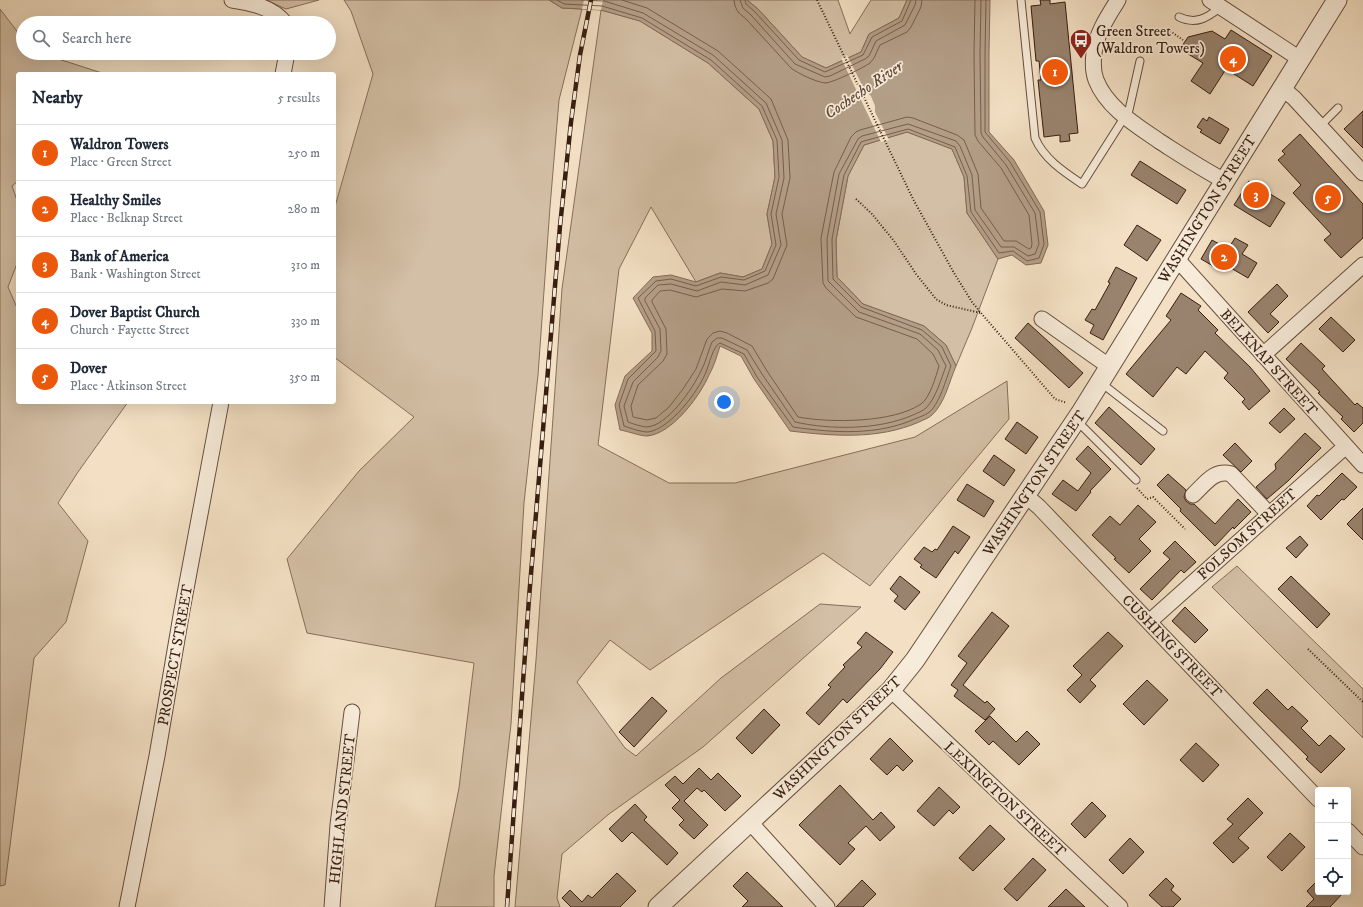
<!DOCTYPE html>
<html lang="en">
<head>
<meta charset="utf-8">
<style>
	body { margin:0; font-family:"IM FELL DW Pica",serif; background:#f2f2f3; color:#1f2937 }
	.controls { position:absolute; right:12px; bottom:12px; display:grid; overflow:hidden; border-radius:4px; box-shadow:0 4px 16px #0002 }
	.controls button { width:36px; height:36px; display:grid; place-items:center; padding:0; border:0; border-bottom:1px solid #e0e1e3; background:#fff; color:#1f2937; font:20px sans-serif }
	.you { position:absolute; left:724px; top:402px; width:14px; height:14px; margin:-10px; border:3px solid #fff; border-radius:50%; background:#1a73e8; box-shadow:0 0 0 6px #1a73e833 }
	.badge { display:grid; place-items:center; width:26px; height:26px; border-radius:50%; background:#ea580c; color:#fff; font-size:13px; font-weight:700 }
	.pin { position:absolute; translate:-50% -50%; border:2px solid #fff; box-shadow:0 1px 4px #0006 }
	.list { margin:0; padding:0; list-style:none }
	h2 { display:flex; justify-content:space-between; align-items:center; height:52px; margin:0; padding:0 16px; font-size:17px }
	h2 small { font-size:13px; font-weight:400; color:#747a83 }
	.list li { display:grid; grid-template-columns:26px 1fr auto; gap:12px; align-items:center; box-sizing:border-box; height:56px; padding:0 16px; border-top:1px solid #e0e1e3 }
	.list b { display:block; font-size:15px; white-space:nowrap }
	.list p { margin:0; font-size:13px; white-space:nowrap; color:#747a83 }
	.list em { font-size:13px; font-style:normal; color:#747a83 }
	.icon { flex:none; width:22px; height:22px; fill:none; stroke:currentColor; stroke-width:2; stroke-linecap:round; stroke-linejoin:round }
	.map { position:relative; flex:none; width:1363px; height:907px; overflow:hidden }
	.search { position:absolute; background:#fff; box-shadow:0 4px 16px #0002; left:16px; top:16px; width:320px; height:44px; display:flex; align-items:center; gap:10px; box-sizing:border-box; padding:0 14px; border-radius:22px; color:#747a83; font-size:15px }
	.panel { position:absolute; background:#fff; box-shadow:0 4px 16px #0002; left:16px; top:72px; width:320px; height:332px; border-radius:4px }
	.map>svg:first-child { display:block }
	.green { fill:#d3bfa5; stroke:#866e5a }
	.water { fill:#b39e87; stroke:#826b57 }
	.pier { fill:#f3e0c4 }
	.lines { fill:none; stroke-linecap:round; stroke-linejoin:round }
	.shore { stroke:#765e4c; stroke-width:1 }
	.building { fill:#99836e; stroke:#381e10 }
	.service-casing { stroke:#674e3d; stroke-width:9 }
	.minor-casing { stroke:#674e3d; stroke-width:17 }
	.tertiary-casing { stroke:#674e3d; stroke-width:21 }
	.path { stroke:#381e10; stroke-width:2; stroke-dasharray:1 2; stroke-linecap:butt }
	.service { stroke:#f7ebd9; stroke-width:7 }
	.minor { stroke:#f7ebd9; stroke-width:15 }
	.tertiary { stroke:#f7ebd9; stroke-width:19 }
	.rail-casing { stroke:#381e10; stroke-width:4.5 }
	.rail { stroke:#f7ebd9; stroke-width:3; stroke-dasharray:9; stroke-linecap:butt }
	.labels { text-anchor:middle; stroke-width:3.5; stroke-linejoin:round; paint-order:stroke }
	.poi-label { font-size:15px; fill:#381e10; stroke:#f7ebd9; text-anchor:start }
	.street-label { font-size:15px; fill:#381e10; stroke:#f7ebd9 }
	.water-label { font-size:16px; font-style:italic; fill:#634b3a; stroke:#f7ebd9 }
</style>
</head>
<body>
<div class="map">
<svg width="1363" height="907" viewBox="0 0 1363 907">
	<rect width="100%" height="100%" fill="#f3e0c4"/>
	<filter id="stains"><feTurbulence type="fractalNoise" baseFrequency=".005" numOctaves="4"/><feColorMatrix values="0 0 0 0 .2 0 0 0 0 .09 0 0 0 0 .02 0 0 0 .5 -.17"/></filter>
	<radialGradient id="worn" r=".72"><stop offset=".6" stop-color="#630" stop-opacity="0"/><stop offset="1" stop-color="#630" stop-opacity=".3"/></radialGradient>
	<path class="green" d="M266 0H319L286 9Z
		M344 0H549L562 8 582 9 559 100 550 207 538 375 524 503 511 724 494 876V907H435L459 788 474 663 307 633 287 559 359 471 414 417 334 357V210L373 74 351 11Z
		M747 0H838L850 34 851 32 871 0H907L899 18 869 34 861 52 826 68 802 57 758 9Z
		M0 9 23 39V53H40L105 74H18V181L12 186 18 203V261L8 287 18 310V402H128L78 472 58 503 88 541 66 622 34 658 5 885 0 886Z
		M601 10 640 21 708 63 759 109 773 141 775 177 767 214 772 244 762 269 743 277 720 273 696 282 651 207 619 269 598 445 669 483H735L915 437 1007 381 1009 419 870 586 823 553 650 670 610 640 577 682 625 748 636 756 721 678 820 604 861 607 703 747 609 814 562 854 557 898 560 907H515L536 660 562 289Z
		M907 132 952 149 964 177 967 213 998 259 972 328 956 366 946 345 924 326 863 304 837 277 836 240 848 176 864 145Z
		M1237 566 1363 689V738L1212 587Z"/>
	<path class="water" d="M549 0H747L758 9 802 57 826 68 861 52 869 34 899 18 907 0H990L989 54V132L1014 160 1044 211 1048 245 1041 263 1026 265 1012 255 998 259 967 213 964 177 952 149 907 132 864 145 848 176 836 240 837 277 863 304 924 326 946 345 956 366C949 382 945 403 932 415 929 418 923 420 919 422 878 440 833 436 790 431L754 379 741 356 720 346C717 356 714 366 709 375 700 396 672 434 647 436 640 436 627 431 620 430L615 405 625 376 652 351V333L633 298 653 277 671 275 696 282 720 273 743 277 762 269 772 244 767 214 775 177 773 141 759 109 708 63 640 21 601 10 562 8Z"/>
	<path class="pier" d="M584 0H603L601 10 582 9Z
		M847 55 865 91 871 96 875 106V112L889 140 881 142 841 58Z"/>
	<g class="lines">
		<path class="shore" d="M557 0 564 4 602 6 642 18 711 60 762 106 777 140 779 177 771 214 776 245 765 271 744 280 721 277 696 286 671 279 656 281 638 298 655 331 656 351 628 379 619 405 624 426C630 428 641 432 648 432 670 429 698 392 706 372 709 365 713 346 720 343L744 354 757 377 793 427C834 433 878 436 917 418 920 417 925 415 928 413 939 406 946 379 951 366L942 347 922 330 861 307 833 279 832 239 844 175 861 142 864 141 908 129 955 147 967 176 971 212 999 253 1013 251 1027 261 1039 258 1044 244 1040 212 1010 162 985 132V54L986 0
			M581 0 604 1 643 13 713 55 766 103 782 140 784 178 776 214 781 245 768 275 745 285 721 282 697 291 671 284 658 285 645 298V301L660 329 661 351 658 357 633 382 624 406 628 422C633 424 640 426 646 427 667 427 693 388 701 371 706 362 708 351 712 342L717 338H722L747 350 762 374 795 422C831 430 879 430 913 415 917 413 923 411 926 408 936 398 941 379 946 366L938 350 920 334 859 312 828 281 827 239 839 174 858 139 862 136 908 124 956 141 960 146 972 175 975 210 1001 247H1014L1028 256 1035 254 1039 244 1035 213 1006 165 983 137 981 133 980 54 981 0
			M622 0 647 8 718 51 771 99 788 140 790 178 782 214 787 245 773 279 768 283 745 291 722 289 696 297 670 290 660 291 652 300V302L666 329 667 354 663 361 638 385 631 406 633 417 647 420 656 418 669 407 683 389 696 369 707 339 713 333 720 331 727 333 752 346 767 371 798 417C830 423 893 423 921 404 930 398 936 376 939 366L933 354 917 339 856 317 826 288 823 283 821 238 834 172 851 137 856 132 860 130 907 117 913 118 957 135 964 140 978 174 981 208 1004 241H1016L1029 249 1031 248 1032 244 1029 215 1001 168 978 141 975 135 974 54 975 0
			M734 0 735 6 738 12 747 20 791 68C797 73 818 83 826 83 834 82 863 68 870 63L874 58 880 45 907 32 911 27 921 7 922 0
			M740 0 743 8 751 15 795 64 825 77 830 76 865 59 869 56 876 41 905 25 915 5 916 0
			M745 0 746 4 755 12 799 60 825 72 863 55 872 37 902 21 911 0"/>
	</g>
	<path class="building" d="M1040 0H1050V4L1065 2 1078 133 1069 134 1070 141 1060 142V135L1044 137 1038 80H1041L1039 61H1036L1031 6 1041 5Z
		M1231 30 1272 56 1253 86 1226 69 1210 94 1191 81 1203 63 1180 49 1188 37 1212 31 1225 39Z
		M1363 111V148L1344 129Z
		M1209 117 1229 129 1220 144 1200 132 1202 130 1197 127 1203 118 1207 121Z
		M1300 134 1363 204V238L1341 258 1324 240 1331 234 1293 193 1301 185 1278 160 1285 154 1282 151Z
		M1140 161 1186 190 1177 204 1131 175Z
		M1249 181 1285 203 1270 227 1234 205Z
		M1137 225 1161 240 1147 261 1124 245Z
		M1235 238 1248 245 1242 254 1257 263 1248 278 1224 264 1220 270 1201 259 1212 240 1228 249Z
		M1116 267 1137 278 1103 340 1090 333 1094 325 1085 320 1092 309 1095 310 1110 283 1108 282Z
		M1277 284 1288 296 1270 314 1279 322 1268 333 1248 312Z
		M1181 293 1201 306 1198 310 1218 330 1215 333 1250 367 1270 391 1249 410 1242 402 1245 399 1224 378 1228 373 1205 351 1186 374 1177 367 1153 397 1126 374 1171 320 1166 316Z
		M1331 317 1355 340 1343 352 1319 329Z
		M1028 323 1083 373 1069 388 1015 338Z
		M1301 343 1325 366 1322 369 1355 405 1357 403 1363 408V423L1354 432 1341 419 1343 417 1318 393 1320 392 1286 359Z
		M1109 407 1155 449 1141 465 1095 423Z
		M1284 408 1295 419 1280 433 1269 423Z
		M1017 422 1038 437 1026 454 1005 439Z
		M1305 433 1321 448 1288 481 1267 499 1256 487 1276 469 1275 464Z
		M1235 443 1252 461 1241 472 1223 455Z
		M1088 446 1111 469 1090 491 1091 492 1076 511 1052 494 1063 480 1078 491 1091 473 1076 459Z
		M994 455 1015 470 1004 486 983 471Z
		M1342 473 1357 487 1344 500 1342 499 1321 520 1307 506 1317 495 1319 496Z
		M1168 474 1186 490 1184 497 1186 501 1190 504H1194L1215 524 1238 499 1251 512 1234 529 1233 527 1215 546 1180 511 1181 509 1157 485Z
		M967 484 994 501 984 517 957 500Z
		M1138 505 1156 522 1139 539 1151 551 1129 573 1114 559 1116 558 1092 535 1110 516 1120 525Z
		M1363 508V540L1347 524Z
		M953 526 970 537 958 554 955 551 936 578 920 567 922 565 914 559 924 547 932 552 935 549 937 550Z
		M1300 536 1308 545 1296 558 1286 548Z
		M1175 541 1196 562 1184 573 1181 570 1152 600 1140 589 1170 559 1163 553Z
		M900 576 920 592 905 610 894 601 898 596 890 589Z
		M1291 576 1330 614 1317 628 1278 589Z
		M1185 607 1208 630 1195 643 1172 621Z
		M992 612 1009 626 963 685 985 703 987 701 995 709 985 720 954 696 958 690 951 685 967 663 958 656Z
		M866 632 893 652 880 669 847 703 843 699 819 725 806 713 831 687 828 685 845 667 843 665 862 647 857 643Z
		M1108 632 1123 646 1090 680 1096 686 1080 703 1067 690 1082 675 1073 666Z
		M1147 680 1168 700 1144 725 1123 704Z
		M1267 689 1288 710 1292 706 1308 721 1301 728 1319 746 1330 735 1345 749 1321 773 1306 759 1308 757 1253 703Z
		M652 697 667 711 634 747 619 732Z
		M764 709 780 725 752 754 736 738Z
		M990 716 1016 742 1027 731 1040 744 1019 765 993 741 989 745 975 731Z
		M890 738 913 761 903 771 897 765 887 775 870 759Z
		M1196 743 1219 765 1203 782 1180 760Z
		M699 768 711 780 718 773 741 796 725 811 704 790 702 792 697 788 684 801 708 825 694 839 679 825 684 820 672 808 680 800 665 785 675 776 683 784Z
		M840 785 873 820 881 812 895 827 880 841 866 826 848 843 855 849 840 865 799 825Z
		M939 787 960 807 953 814 949 810 934 826 917 811Z
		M1248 798 1263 813 1238 838 1249 848 1233 863 1213 843 1233 824 1227 819Z
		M1092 802 1106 816 1085 838 1071 824Z
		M635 804 647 817 644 820 678 853 667 865 632 832 622 842 609 829Z
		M990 825 1005 839 973 871 959 858Z
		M1290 833 1305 847 1282 871 1267 857Z
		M1130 838 1144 852 1123 874 1109 860Z
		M1033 858 1046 870 1017 901 1004 889Z
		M747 872 783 907H742L748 901 733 886Z
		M617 873 636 891 620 907H571L562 898 570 890 582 902 588 895 592 898Z
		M1166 878 1174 886 1171 890 1181 899 1173 907H1162L1149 895Z
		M862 880 876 894 863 907H836Z
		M1318 880V892H1344L1330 907H1306L1314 899 1307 891Z
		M1066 889 1085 907H1048Z"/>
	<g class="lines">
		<g class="service-casing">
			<path id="service" d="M1021 0 1035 138C1044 159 1064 172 1082 184L1129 110 1140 61
				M1179 17C1196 25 1207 18 1221 7
				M1320 126 1338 108
				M1100 382 1163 431
				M1077 421 1136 480"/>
		</g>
		<g class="minor-casing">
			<path id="minor" d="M232 0C252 3 272 7 285 23
				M1118 0C1108 16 1096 34 1094 53 1093 61 1093 72 1096 80 1107 108 1136 125 1159 141 1181 155 1202 169 1225 181
				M1210 0 1300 59
				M283 74 287 53
				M1282 88 1294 98 1363 173
				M1176 258 1363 465
				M1042 319 1110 367
				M1263 355 1363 265
				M1025 495 1039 507 1318 799
				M1193 495C1205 484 1214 469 1231 474L1269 514
				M1149 622 1346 446
				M891 690 1120 907
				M749 821 827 907
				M1348 831 1363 847
				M127 907 157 756 182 610 221 402
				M332 907 338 825 352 712"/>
		</g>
		<g class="tertiary-casing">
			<path id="tertiary" d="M658 907 863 717 891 690 915 660 1082 411 1337 0"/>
		</g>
		<path class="path" d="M817 0 913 199 954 273 972 302 981 313 1055 399 1067 403
			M1170 31 1183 40
			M856 199 872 214 894 241 916 274 936 299 946 305 981 313
			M1137 488 1147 499 1153 497 1185 529
			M1308 649 1363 702"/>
		<use href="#service" class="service"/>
		<use href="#minor" class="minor"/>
		<use href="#tertiary" class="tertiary"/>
		<g class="rail-casing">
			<path id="rail" d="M507 907 529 598 560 226 571 122 580 55 591 0"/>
		</g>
		<use href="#rail" class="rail"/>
	</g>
	<defs>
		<g id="bus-pin" transform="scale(1.15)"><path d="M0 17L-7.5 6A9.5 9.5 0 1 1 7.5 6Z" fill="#8f2418" stroke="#f7ebd9"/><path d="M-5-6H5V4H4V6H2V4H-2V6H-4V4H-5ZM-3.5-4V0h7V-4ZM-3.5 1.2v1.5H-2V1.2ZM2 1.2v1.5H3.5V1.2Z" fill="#fff"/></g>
	</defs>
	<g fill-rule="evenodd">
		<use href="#bus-pin" x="1081" y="40"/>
	</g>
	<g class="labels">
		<g class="poi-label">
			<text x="1096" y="36">Green Street<tspan x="1096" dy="17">(Waldron Towers)</tspan></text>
		</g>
		<g class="street-label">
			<text transform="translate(1207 209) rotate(-58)" y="5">WASHINGTON STREET</text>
			<text transform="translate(1269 362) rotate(48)" y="5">BELKNAP STREET</text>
			<text transform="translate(1034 483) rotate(-56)" y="5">WASHINGTON STREET</text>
			<text transform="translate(1247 534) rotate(-42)" y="5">FOLSOM STREET</text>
			<text transform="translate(1172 646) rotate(46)" y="5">CUSHING STREET</text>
			<text transform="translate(175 655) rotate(-80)" y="5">PROSPECT STREET</text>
			<text transform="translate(837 738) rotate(-44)" y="5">WASHINGTON STREET</text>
			<text transform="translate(1005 799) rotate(43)" y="5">LEXINGTON STREET</text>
			<text transform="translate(342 809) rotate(-84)" y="5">HIGHLAND STREET</text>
		</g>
		<g class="water-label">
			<text transform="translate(863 89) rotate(-34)" y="6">Cochecho River</text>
		</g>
	</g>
	<rect width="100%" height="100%" filter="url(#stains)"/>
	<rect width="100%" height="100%" fill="url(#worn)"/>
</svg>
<div class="controls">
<button>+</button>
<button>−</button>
<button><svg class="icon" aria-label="locate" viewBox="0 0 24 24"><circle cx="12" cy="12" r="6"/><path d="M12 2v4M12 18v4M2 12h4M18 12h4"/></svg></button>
</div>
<div class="you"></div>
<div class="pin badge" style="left:1055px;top:72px">1</div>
<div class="pin badge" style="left:1224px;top:257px">2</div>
<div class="pin badge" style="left:1256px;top:195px">3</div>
<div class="pin badge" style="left:1233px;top:59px">4</div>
<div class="pin badge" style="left:1328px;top:198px">5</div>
<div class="search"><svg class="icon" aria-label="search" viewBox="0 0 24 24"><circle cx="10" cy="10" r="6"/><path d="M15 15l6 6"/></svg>Search here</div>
<section class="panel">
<h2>Nearby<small>5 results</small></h2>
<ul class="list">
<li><span class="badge">1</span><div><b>Waldron Towers</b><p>Place · Green Street</p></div><em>250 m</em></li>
<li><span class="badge">2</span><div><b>Healthy Smiles</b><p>Place · Belknap Street</p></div><em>280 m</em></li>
<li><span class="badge">3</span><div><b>Bank of America</b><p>Bank · Washington Street</p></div><em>310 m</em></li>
<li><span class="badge">4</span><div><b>Dover Baptist Church</b><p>Church · Fayette Street</p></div><em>330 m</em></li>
<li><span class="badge">5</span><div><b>Dover</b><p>Place · Atkinson Street</p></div><em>350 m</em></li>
</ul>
</section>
</div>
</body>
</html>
